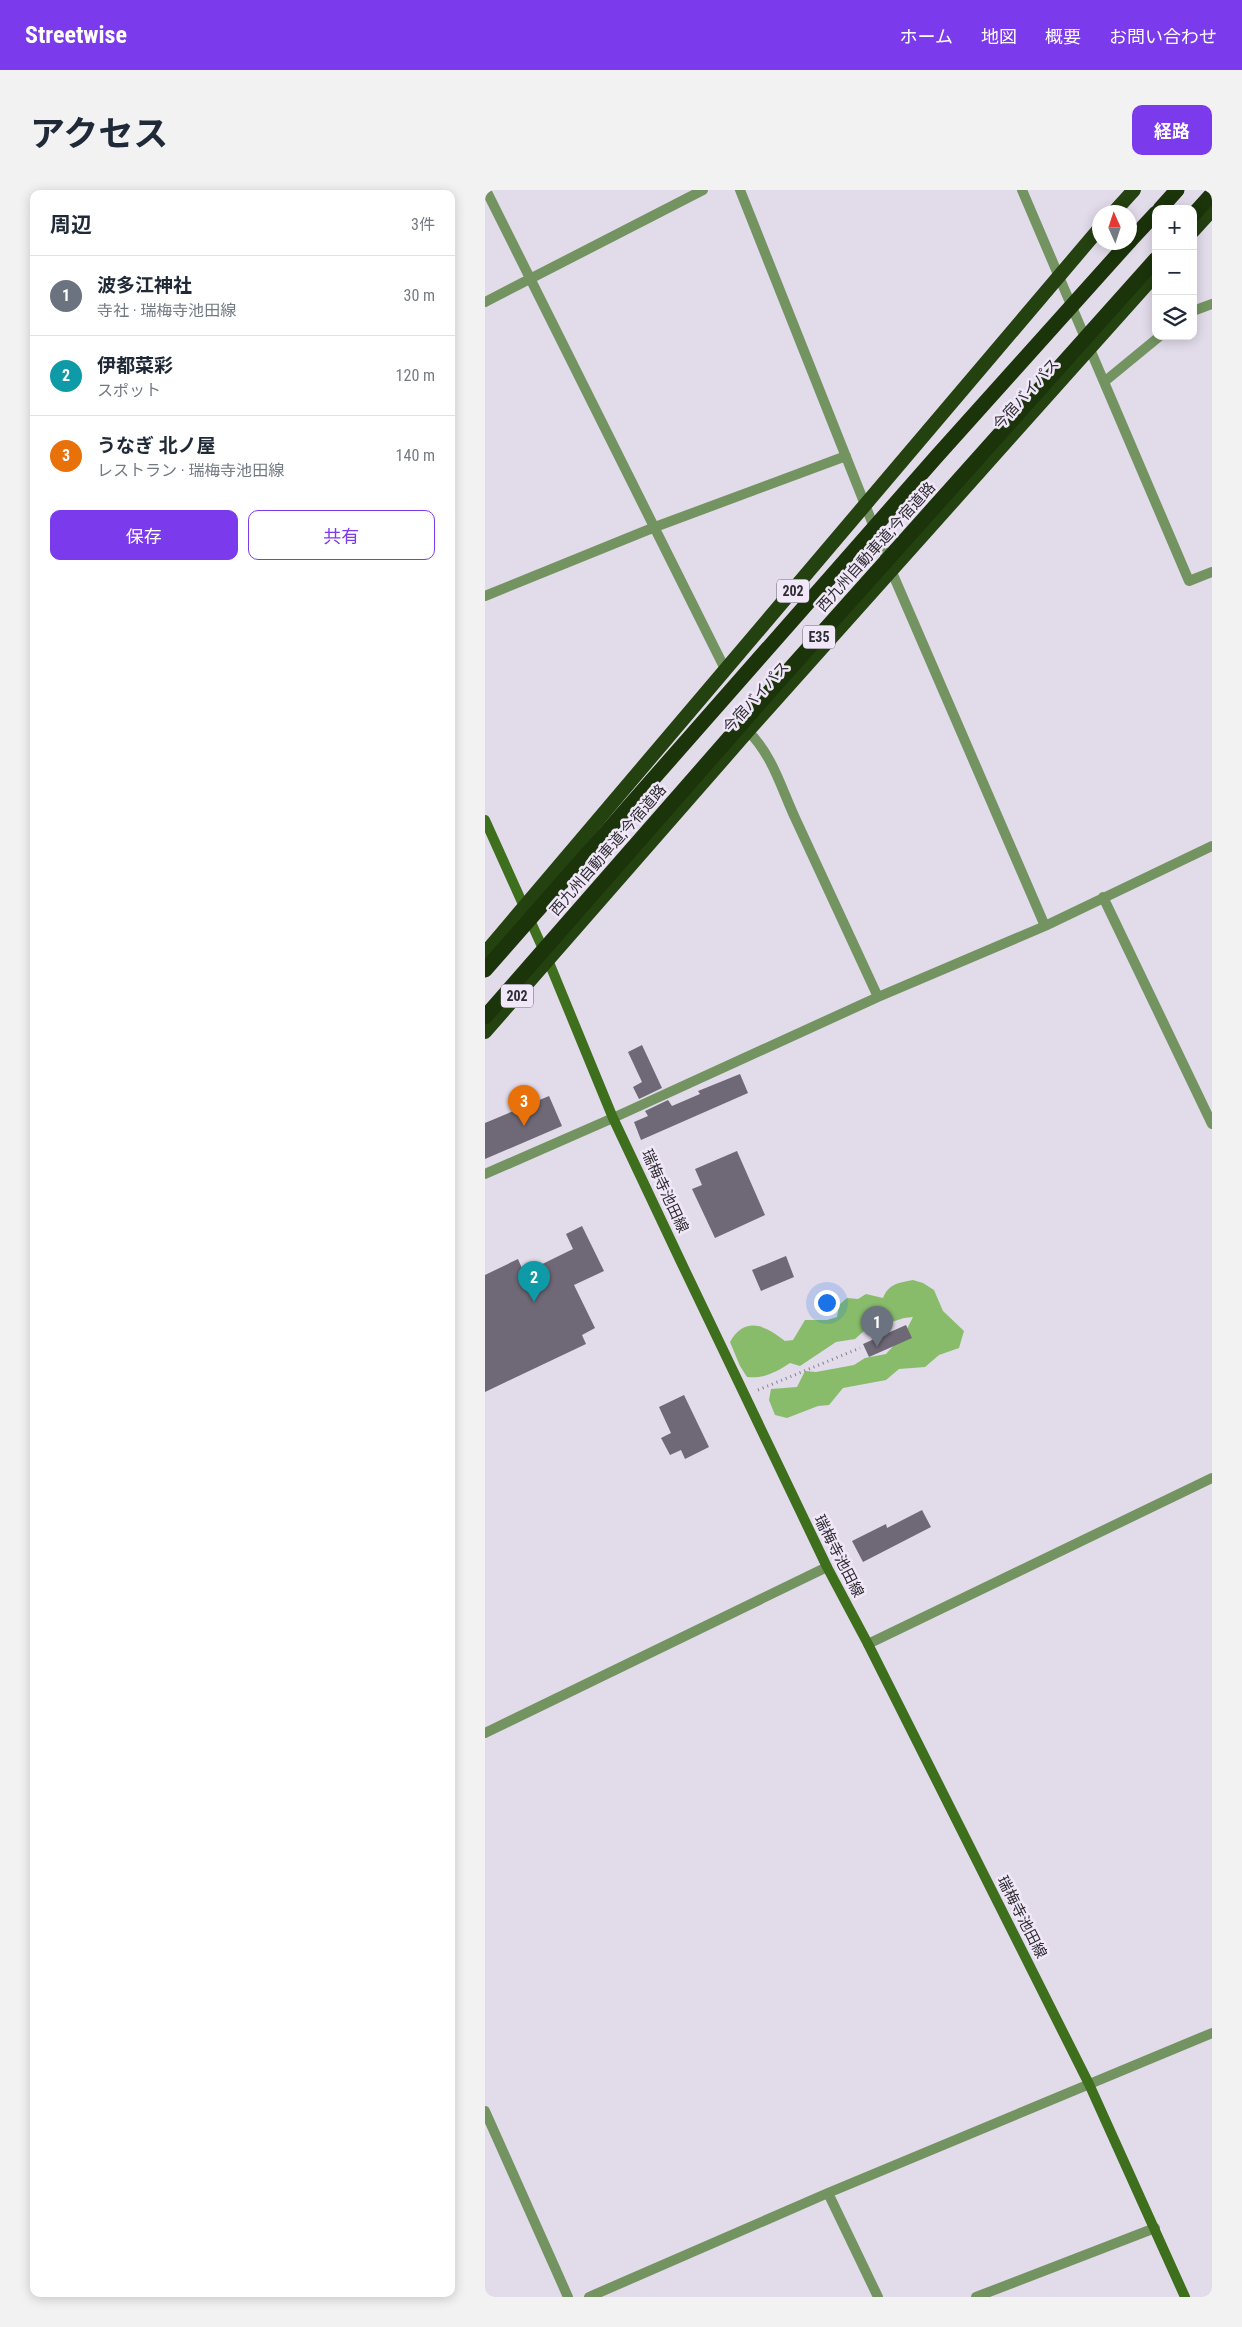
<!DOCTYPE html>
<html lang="ja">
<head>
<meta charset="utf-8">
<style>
	body { margin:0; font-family:"Roboto Condensed","Noto Sans JP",sans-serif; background:#f2f2f3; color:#1f2937 }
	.controls { position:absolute; right:15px; top:15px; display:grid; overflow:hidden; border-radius:10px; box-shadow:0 2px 12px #0003 }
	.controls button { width:45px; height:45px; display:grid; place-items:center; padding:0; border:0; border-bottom:1px solid #e0e1e3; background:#fff; color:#1f2937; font:25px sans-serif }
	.compass { position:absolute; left:607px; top:15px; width:45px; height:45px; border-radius:50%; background:#fff; box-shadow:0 2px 12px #0003; rotate:357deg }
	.you { position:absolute; left:341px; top:1112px; width:18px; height:18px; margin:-12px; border:4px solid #fff; border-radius:50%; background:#1a73e8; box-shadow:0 0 0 8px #1a73e833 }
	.badge { display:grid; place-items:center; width:32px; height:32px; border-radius:50%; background:#7c3aed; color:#fff; font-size:16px; font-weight:700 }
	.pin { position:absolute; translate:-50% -41px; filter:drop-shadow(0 1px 2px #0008) }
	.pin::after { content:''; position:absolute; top:26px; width:18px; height:15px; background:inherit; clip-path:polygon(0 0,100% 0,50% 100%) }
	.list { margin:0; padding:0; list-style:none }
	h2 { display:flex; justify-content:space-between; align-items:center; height:65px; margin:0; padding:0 20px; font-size:21px }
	h2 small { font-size:16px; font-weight:400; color:#747a83 }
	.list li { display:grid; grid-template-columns:32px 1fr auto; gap:15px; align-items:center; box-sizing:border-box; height:80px; padding:0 20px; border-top:1px solid #e0e1e3 }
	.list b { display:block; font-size:19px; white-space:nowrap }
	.list p { margin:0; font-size:16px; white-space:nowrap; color:#747a83 }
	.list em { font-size:16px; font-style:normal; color:#747a83 }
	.actions { display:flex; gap:10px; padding:15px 20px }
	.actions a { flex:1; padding:11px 0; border:1px solid #7c3aed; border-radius:10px; text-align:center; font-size:18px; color:#7c3aed }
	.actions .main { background:#7c3aed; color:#fff }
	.icon { flex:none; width:28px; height:28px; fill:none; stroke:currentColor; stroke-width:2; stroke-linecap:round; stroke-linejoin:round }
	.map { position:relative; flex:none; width:727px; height:2107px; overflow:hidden; border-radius:10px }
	header { display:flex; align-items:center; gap:30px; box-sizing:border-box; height:70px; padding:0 25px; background:#7c3aed; color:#fff }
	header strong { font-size:24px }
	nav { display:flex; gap:28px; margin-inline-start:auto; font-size:18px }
	.intro { display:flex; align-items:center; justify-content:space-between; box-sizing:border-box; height:120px; padding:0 30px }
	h1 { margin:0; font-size:35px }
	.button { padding:12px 22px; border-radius:10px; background:#7c3aed; color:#fff; font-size:18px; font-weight:700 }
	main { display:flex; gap:30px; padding:0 30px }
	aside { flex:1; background:#fff; border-radius:10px; box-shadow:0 2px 12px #0003 }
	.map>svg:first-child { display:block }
	.forest { fill:#88bc6b }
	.building { fill:#6f6876 }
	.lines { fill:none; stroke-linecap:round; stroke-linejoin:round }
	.path { stroke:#86828c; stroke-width:3; stroke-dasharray:1 4; stroke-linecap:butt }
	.minor { stroke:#739461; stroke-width:10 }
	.secondary { stroke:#3e6f1c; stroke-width:10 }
	.trunk { stroke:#244110; stroke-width:14 }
	.motorway { stroke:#1b340a; stroke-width:15 }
	.motorway-bridge { stroke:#1b340a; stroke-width:15 }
	.labels { text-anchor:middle; stroke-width:5; stroke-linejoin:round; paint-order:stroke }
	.shield { fill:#f0e8f8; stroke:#6a656e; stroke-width:1 }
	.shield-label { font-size:14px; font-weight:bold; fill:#302d33 }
	.street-label { font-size:15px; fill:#302d33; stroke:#f0e8f8 }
</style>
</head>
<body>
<header>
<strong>Streetwise</strong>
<nav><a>ホーム</a><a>地図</a><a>概要</a><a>お問い合わせ</a></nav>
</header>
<div class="intro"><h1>アクセス</h1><a class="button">経路</a></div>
<main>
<aside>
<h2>周辺<small>3件</small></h2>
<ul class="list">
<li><span class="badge" style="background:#6b7280">1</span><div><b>波多江神社</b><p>寺社 · 瑞梅寺池田線</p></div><em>30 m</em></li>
<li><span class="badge" style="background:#0f9aa8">2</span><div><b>伊都菜彩</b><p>スポット</p></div><em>120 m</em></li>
<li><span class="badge" style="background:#e8710a">3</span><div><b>うなぎ 北ノ屋</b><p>レストラン · 瑞梅寺池田線</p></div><em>140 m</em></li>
</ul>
<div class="actions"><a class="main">保存</a><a>共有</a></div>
</aside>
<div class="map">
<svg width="727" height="2107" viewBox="0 0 727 2107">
	<rect width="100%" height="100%" fill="#e2dbea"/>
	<path class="forest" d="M428 1090 438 1093 449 1100 458 1121 479 1141 474 1158 454 1165 440 1177 414 1179 401 1190 358 1198 344 1215 333 1216 302 1228 290 1225 284 1210 286 1199 312 1197 320 1181 331 1182 369 1175 380 1168 401 1164 420 1143 428 1127 419 1128 379 1141 370 1149 351 1152 315 1176 305 1173C291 1182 279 1189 262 1187L255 1176 245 1152C260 1126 280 1135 300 1151L308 1150 320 1130H342L352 1127 354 1115 362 1108 373 1109 381 1104 398 1108C404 1093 414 1093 428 1090Z"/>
	<path class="building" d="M157 855 177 898 154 909 148 897 157 892 143 862Z
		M255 884 263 903 156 950 149 932 163 926 160 921 183 910 187 916 215 904 213 901Z
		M64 906 77 936 0 969V933Z
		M252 961 280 1025 230 1048 207 999 217 995 210 979Z
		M97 1036 119 1081 89 1095 110 1138 97 1145 101 1154 0 1202V1085L33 1069 39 1083 88 1059 81 1044Z
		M301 1066 309 1087 276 1101 267 1080Z
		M421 1135 427 1148 384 1167 378 1154Z
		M199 1205 224 1257 200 1269 196 1260 185 1265 176 1248 186 1243 174 1217Z
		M437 1320 446 1337 378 1372 367 1351 401 1334 402 1338Z"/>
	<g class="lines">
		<path class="path" d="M273 1200 375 1158"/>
		<path class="minor" d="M1 0 241 481
			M255 0 406 380 560 736
			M537 0 619 192 675 146
			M0 112 218 0
			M708 121 727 114
			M619 192 704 391 727 382
			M0 406 170 337 361 266
			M263 541C288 566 296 598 311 630 338 689 366 748 393 807
			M618 707 727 934
			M0 984 128 928 393 807 560 736 727 656
			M383 1454 727 1288
			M0 1543 342 1377
			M0 1921 83 2107
			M343 2003 393 2107
			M104 2107 343 2003 727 1843
			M491 2107 670 2038"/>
		<path class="secondary" d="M0 630 63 770 128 928 196 1072 342 1377 383 1454 604 1894 700 2107"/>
		<path class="trunk" d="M629 22 649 0
			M708 41 727 20
			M0 763 614 39
			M0 842 263 541 671 84"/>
		<path class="motorway" d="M675 19 692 0
			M708 25 727 4
			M644 52 671 23"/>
		<path class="motorway-bridge" d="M0 780 452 266 644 52
			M0 827 286 500 671 69"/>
	</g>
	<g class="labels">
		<g class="shield">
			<rect x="292" y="389.5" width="32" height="23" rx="4"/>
			<rect x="318" y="435.5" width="32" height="23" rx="4"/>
			<rect x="16" y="794.5" width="32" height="23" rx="4"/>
		</g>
		<g class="shield-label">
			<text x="308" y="406">202</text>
			<text x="334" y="452">E35</text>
			<text x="32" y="811">202</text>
		</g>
		<g class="street-label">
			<text transform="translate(541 204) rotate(-48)" y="5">今宿バイパス</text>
			<text transform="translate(391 357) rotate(-48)" y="5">西九州自動車道;今宿道路</text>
			<text transform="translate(271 507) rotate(-48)" y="5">今宿バイパス</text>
			<text transform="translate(123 660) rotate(-49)" y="5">西九州自動車道;今宿道路</text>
			<text transform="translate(180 1001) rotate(65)" y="5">瑞梅寺池田線</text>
			<text transform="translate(354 1366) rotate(63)" y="5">瑞梅寺池田線</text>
			<text transform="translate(537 1727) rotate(63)" y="5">瑞梅寺池田線</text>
		</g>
	</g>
</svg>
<div class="controls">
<button>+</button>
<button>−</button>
<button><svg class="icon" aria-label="layers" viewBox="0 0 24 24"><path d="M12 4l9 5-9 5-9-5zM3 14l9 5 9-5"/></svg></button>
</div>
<svg class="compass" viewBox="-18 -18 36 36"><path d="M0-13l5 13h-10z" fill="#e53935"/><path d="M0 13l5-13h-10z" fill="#747a83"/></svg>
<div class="you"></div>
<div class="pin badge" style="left:392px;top:1157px;background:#6b7280">1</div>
<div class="pin badge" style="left:49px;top:1112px;background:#0f9aa8">2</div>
<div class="pin badge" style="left:39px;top:936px;background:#e8710a">3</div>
</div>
</main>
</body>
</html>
